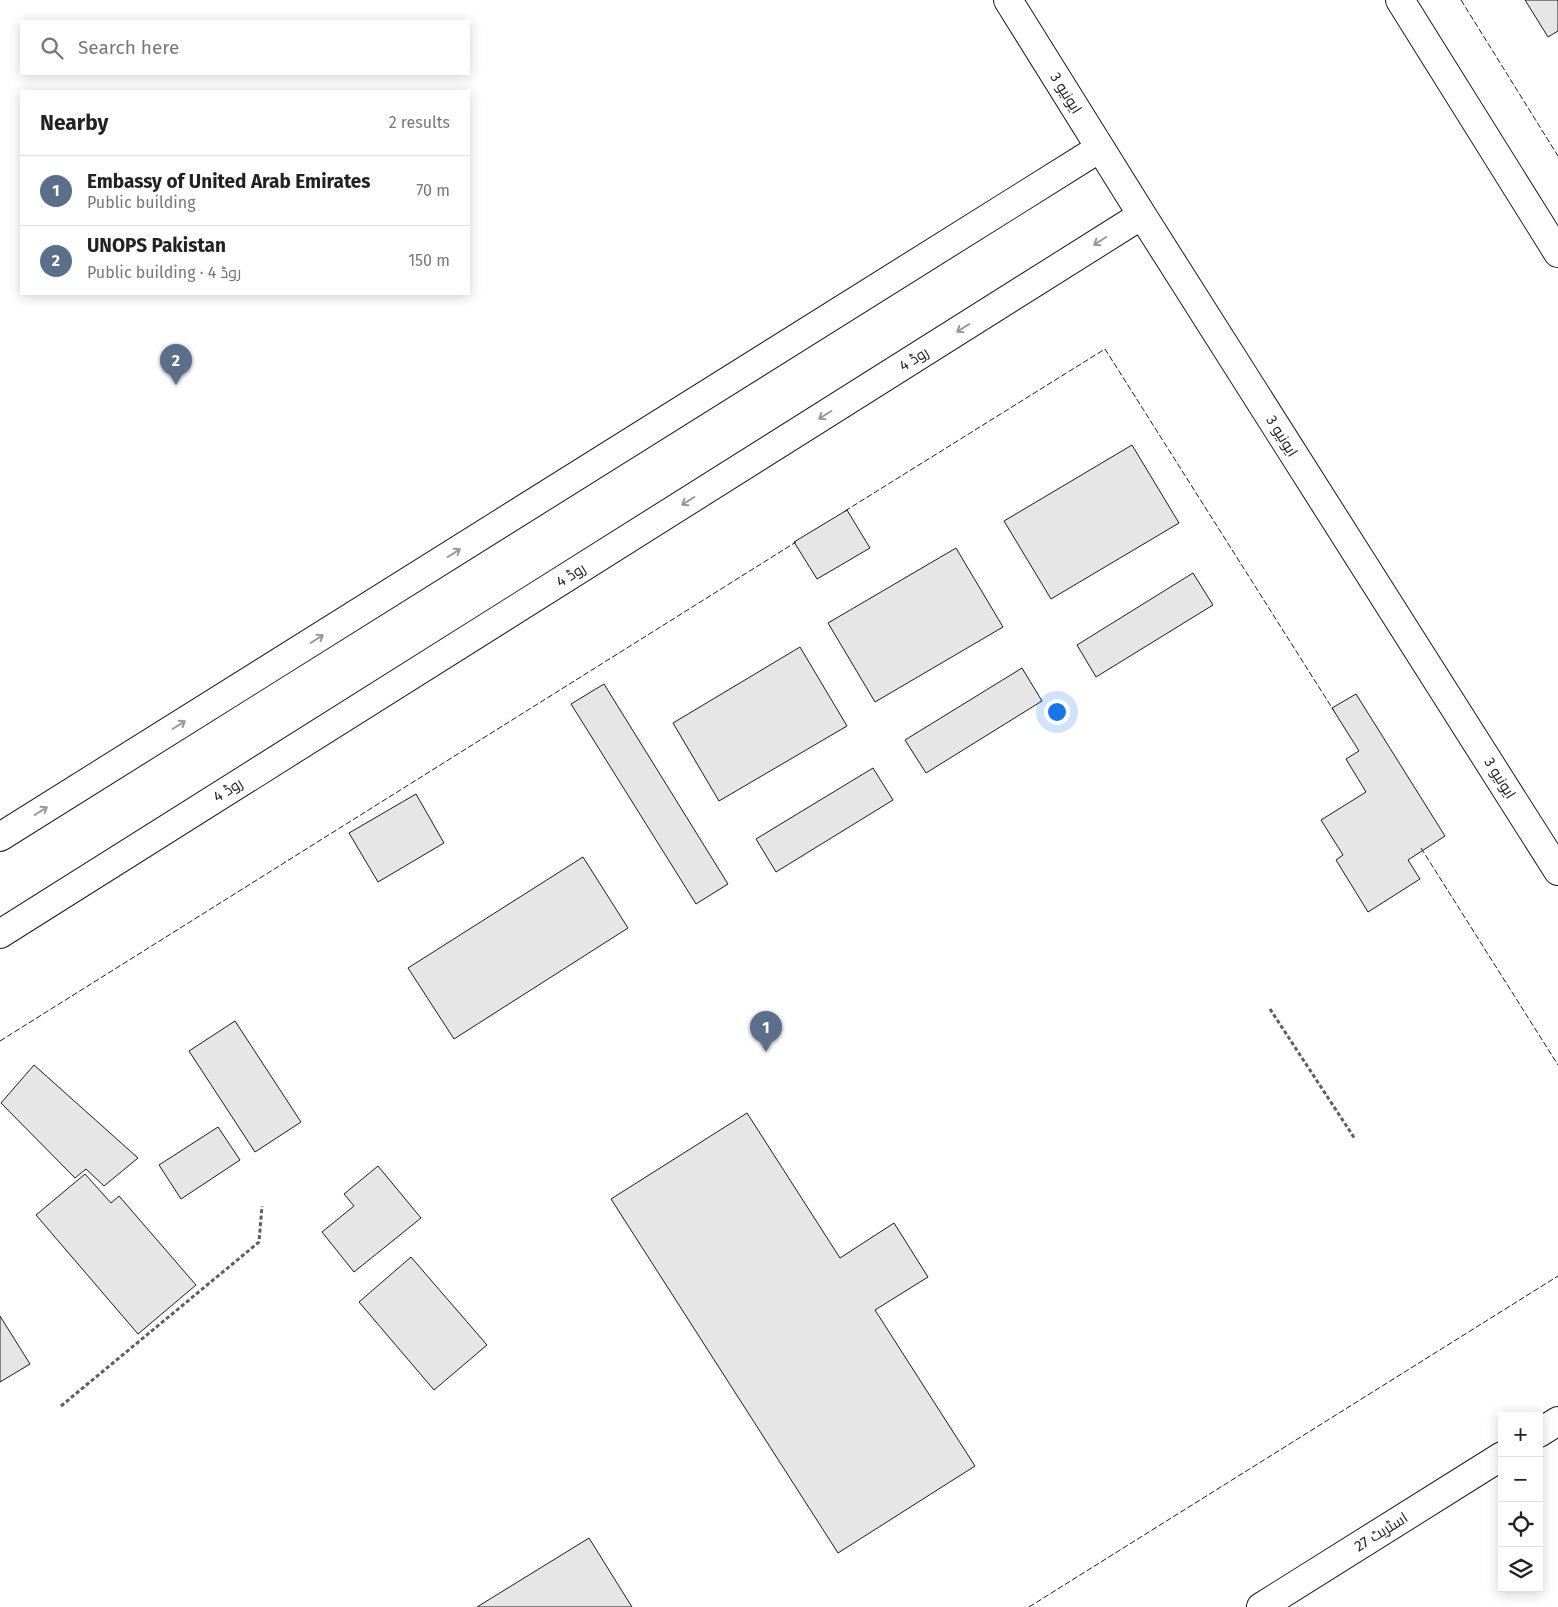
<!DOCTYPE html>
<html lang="en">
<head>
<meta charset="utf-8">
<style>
	body { margin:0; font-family:"Fira Sans",Cairo,sans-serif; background:#f2f2f2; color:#222 }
	.controls { position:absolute; right:15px; bottom:15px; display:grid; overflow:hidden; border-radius:0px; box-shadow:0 2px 12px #0003 }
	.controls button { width:45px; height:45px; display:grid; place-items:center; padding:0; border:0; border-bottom:1px solid #e0e0e0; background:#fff; color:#222; font:25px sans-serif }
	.you { position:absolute; left:1056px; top:711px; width:18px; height:18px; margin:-12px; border:4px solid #fff; border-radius:50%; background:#1a73e8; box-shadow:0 0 0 8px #1a73e833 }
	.badge { display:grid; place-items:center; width:32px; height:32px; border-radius:50%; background:#c62828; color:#fff; font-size:16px; font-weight:700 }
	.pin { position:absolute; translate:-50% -41px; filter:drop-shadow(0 1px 2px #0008) }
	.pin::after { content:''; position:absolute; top:26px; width:18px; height:15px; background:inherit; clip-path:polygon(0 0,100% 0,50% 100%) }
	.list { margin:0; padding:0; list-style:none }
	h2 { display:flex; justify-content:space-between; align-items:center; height:65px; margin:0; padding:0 20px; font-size:21px }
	h2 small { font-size:16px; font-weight:400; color:#767676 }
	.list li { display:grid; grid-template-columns:32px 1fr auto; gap:15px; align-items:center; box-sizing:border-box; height:70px; padding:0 20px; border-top:1px solid #e0e0e0 }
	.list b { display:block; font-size:19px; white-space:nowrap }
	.list p { margin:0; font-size:16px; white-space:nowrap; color:#767676 }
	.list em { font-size:16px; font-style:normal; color:#767676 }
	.icon { flex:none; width:28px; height:28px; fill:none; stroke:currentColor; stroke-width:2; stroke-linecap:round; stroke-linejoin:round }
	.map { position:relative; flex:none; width:1558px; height:1607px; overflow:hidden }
	.search { position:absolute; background:#fff; box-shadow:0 2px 12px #0003; left:20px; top:20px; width:450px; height:55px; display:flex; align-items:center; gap:12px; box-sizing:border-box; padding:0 18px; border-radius:0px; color:#767676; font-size:19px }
	.panel { position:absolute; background:#fff; box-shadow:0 2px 12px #0003; left:20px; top:90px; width:450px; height:205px; border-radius:0px }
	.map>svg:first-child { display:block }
	.building { fill:#e6e6e6; stroke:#1a1a1a }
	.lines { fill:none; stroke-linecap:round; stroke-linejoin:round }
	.minor-casing { stroke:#1a1a1a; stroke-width:30 }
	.tertiary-casing { stroke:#1a1a1a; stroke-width:30 }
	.path { stroke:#5f5f5f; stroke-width:3; stroke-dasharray:4 2.5; stroke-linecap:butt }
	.minor { stroke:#fff; stroke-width:28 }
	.tertiary { stroke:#fff; stroke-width:28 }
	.fence { stroke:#1a1a1a; stroke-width:1; stroke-dasharray:6 2.5; stroke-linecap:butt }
	.oneway { stroke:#989898 }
	.labels { text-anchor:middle; stroke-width:4; stroke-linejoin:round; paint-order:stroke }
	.street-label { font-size:15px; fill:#1a1a1a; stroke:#fff }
</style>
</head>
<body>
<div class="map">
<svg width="1558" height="1607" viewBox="0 0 1558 1607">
	<rect width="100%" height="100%" fill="#fff"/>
	<path class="building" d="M1525 0H1558V31L1548 37Z
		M1132 445 1179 523 1051 599 1004 521Z
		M847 510 870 548 817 579 794 542Z
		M956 548 1003 627 875 702 828 623Z
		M1193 573 1213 605 1096 677 1077 645Z
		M800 647 847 726 719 801 673 723Z
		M1022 668 1042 701 926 773 905 740Z
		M604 684 728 884 696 904 571 704Z
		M1356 694 1445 836 1408 860 1420 879 1368 912 1336 860 1343 855 1321 820 1366 792 1346 759 1359 751 1332 708Z
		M873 768 893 800 776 872 756 839Z
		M416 794 444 843 378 882 349 833Z
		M583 857 628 928 454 1039 408 968Z
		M235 1021 301 1122 255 1152 189 1051Z
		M34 1065 138 1158 104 1186 86 1169 75 1178 1 1103Z
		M747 1113 840 1258 894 1223 928 1277 875 1310 975 1466 838 1553 611 1199Z
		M218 1127 240 1160 181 1199 159 1165Z
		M378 1166 421 1218 354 1272 322 1232 354 1206 344 1194Z
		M85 1174 111 1203 119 1196 196 1285 138 1334 36 1215Z
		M411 1257 487 1345 434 1390 359 1302Z
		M0 1316 30 1364 0 1382Z
		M589 1538 632 1607H477Z"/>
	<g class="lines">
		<g class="minor-casing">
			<path id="minor" d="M1539 1433 1558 1421
				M1261 1607 1502 1456"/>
		</g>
		<g class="tertiary-casing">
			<path id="tertiary" d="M1008 0 1142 215 1558 871
				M1400 0 1558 253
				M0 837 1100 148
				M0 934 1142 215"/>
		</g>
		<path class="path" d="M1270 1009 1355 1139
			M61 1406 259 1242 262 1206"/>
		<use href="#minor" class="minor"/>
		<use href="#tertiary" class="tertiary"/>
		<path class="fence" d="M1461 0 1558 156
			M845 511 1105 349 1334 711
			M1421 848 1558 1065
			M0 1041 796 542
			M1029 1607 1558 1276"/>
	</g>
	<defs><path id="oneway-shaft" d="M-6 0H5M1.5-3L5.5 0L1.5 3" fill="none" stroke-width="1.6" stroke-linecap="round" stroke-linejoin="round" transform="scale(1.25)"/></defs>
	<g class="oneway">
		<use href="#oneway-shaft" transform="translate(1100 241) rotate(148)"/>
		<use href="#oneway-shaft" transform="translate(963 328) rotate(148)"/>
		<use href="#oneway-shaft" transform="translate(825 415) rotate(148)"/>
		<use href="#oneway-shaft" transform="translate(688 501) rotate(148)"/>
		<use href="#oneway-shaft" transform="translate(454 553) rotate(-32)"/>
		<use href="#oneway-shaft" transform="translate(317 639) rotate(-32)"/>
		<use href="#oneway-shaft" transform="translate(179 725) rotate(-32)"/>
		<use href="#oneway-shaft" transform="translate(41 811) rotate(-32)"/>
	</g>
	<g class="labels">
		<g class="street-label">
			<text transform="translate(1066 93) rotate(58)" y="5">ایونیو 3</text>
			<text transform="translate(914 359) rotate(-32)" y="5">روڈ 4</text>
			<text transform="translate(1282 436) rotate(58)" y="5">ایونیو 3</text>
			<text transform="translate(571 575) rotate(-32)" y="5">روڈ 4</text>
			<text transform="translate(1500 778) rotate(58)" y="5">ایونیو 3</text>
			<text transform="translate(228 790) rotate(-32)" y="5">روڈ 4</text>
			<text transform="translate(1381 1532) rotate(-32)" y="5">اسٹریٹ 27</text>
		</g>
	</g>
</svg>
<div class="controls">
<button>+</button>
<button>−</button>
<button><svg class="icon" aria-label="locate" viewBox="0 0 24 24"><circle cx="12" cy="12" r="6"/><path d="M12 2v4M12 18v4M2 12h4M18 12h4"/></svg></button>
<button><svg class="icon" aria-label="layers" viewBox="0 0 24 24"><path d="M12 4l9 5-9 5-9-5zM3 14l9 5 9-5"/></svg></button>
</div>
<div class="you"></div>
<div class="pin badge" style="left:766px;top:1052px;background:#5c6f8a">1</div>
<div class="pin badge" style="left:176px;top:385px;background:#5c6f8a">2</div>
<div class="search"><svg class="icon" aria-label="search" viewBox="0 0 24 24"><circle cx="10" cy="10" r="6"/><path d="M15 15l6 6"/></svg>Search here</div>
<section class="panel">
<h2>Nearby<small>2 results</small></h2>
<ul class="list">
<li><span class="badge" style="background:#5c6f8a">1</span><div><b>Embassy of United Arab Emirates</b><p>Public building</p></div><em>70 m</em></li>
<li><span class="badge" style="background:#5c6f8a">2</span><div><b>UNOPS Pakistan</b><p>Public building · روڈ 4</p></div><em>150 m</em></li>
</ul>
</section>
</div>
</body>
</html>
